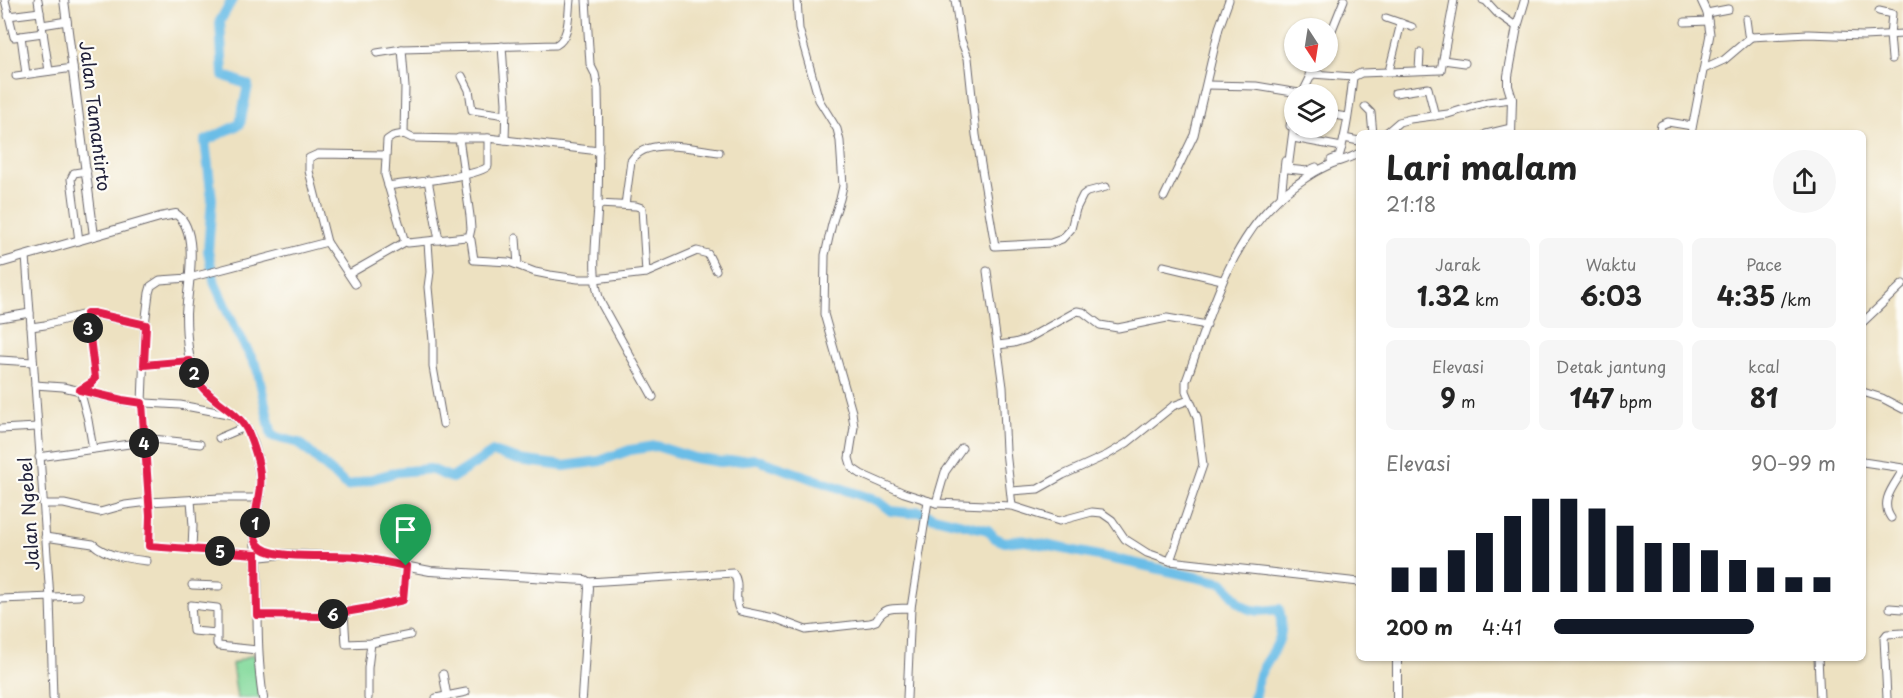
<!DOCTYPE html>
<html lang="id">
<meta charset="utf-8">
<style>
:root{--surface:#fff;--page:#f6f6f6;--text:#222;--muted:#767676;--accent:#111827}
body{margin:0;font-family:"Playpen Sans",sans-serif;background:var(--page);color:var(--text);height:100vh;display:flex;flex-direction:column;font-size:22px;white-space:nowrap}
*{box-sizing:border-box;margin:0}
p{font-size:20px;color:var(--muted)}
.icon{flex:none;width:33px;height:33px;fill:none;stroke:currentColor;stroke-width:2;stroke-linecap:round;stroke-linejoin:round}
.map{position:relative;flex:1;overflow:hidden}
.panel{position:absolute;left:1356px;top:130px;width:510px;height:531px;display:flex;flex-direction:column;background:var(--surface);border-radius:9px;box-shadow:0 2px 4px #0004}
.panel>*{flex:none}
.needle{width:39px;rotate:168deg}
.tools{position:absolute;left:1284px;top:18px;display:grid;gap:12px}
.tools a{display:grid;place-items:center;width:54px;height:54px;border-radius:50%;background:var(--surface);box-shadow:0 2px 4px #0004;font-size:30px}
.pin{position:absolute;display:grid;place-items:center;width:51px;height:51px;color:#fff;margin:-62px -26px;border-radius:50% 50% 50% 0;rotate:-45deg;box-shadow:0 0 6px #0007}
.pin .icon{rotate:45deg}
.km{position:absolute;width:30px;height:30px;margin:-15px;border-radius:50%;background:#222;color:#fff;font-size:16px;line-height:30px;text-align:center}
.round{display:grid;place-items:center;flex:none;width:63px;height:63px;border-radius:32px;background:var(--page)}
.headline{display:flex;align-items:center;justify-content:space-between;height:102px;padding:0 30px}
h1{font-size:33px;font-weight:700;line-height:45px}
.metrics{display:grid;grid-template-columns:repeat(3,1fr);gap:9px;height:102px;padding:6px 30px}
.metrics div{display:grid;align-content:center;border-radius:9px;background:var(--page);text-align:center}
.metrics b{font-size:26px;font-weight:700}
.metrics small{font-size:16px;font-weight:400}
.metrics p{font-size:16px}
.chart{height:168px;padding:12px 30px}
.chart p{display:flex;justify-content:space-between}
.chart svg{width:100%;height:108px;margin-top:6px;stroke:var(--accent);stroke-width:6}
ul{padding:0 30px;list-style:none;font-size:20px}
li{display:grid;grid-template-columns:96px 72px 1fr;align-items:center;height:45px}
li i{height:15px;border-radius:8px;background:var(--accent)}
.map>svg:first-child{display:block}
</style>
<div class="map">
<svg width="1903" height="698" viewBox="0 0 1903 698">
<rect width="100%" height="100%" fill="#fdfcf7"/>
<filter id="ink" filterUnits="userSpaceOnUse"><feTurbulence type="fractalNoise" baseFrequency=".0167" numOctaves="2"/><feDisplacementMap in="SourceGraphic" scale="12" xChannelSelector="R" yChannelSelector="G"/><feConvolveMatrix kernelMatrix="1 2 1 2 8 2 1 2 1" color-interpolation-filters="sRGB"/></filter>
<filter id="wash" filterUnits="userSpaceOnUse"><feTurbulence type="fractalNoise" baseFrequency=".008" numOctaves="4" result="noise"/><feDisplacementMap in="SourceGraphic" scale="24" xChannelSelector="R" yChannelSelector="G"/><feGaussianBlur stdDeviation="1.35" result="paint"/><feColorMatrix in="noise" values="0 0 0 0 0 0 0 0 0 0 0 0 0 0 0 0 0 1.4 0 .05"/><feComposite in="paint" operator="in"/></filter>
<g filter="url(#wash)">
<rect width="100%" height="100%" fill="#ede1c1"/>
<path fill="#85da9d" stroke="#547e6c" stroke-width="1.5" d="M254,654L260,698H237L232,664Z"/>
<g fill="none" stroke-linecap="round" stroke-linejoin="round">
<path stroke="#6bbde7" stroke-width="10" d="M232,0L220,21L223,75L248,85L240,124L205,141L212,199L208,251L215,284L236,330L257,368L272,436L299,443L347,486L397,472L430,469L452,478L493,452L519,460L564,466L600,461L630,450L656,446L694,458L720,462L755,459L878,501L891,511L910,513L919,511L934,517L988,530L995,538L1005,542L1021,540L1133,563L1222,583C1229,588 1232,594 1238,601C1249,614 1264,611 1279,609C1288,644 1269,651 1258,679C1256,685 1256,692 1254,698"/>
</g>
</g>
<g filter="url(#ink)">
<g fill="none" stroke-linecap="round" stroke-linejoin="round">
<defs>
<g id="minor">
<path d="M5,0L14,37L43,33"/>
<path d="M38,0L49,71"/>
<path d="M586,0L590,64L595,74L598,89C599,127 599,166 598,204C597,234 589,278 602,305L653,397"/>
<path d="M797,0L799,29L819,100L837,129L840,141L843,186L840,199L832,224L825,255L824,314L852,412L854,427L849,458L852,468L861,474L904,493L936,503L1012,506L1059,521L1092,512L1102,513L1112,520L1125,539L1147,553L1170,561L1359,582"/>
<path d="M955,0L961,40L968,58L976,135L995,246L1051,243L1062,239L1071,229L1076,209L1083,195L1087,192L1106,187"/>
<path d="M1483,0L1486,1L1497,13L1517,27"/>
<path d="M1879,11L1892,14L1890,35L1892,59"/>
<path d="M1707,13L1728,9"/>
<path d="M8,16L40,12"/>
<path d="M1386,18L1412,27"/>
<path d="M1746,19L1748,34L1751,37L1808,34L1863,36L1903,34"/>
<path d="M1685,22L1708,21"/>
<path d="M42,25L67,21"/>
<path d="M21,36L26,74"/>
<path d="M1328,40L1344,0"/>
<path d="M502,46L506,103L505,140"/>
<path d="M402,49L405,87L404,134L412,138L458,139"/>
<path d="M377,53L402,49L556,45C570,38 568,14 570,0"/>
<path d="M1443,60L1465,63"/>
<path d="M1704,69L1724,60L1751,37"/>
<path d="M1419,70L1420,53"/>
<path d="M1389,71L1401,23"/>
<path d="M1309,75L1316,62"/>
<path d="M16,76L73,68"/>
<path d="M462,76L469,90L472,110L506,115"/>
<path d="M1207,85L1256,86L1299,93"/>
<path d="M1395,93L1428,88L1435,116"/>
<path d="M1302,94L1312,74L1353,77L1361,73L1441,70L1454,0"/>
<path d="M1365,107L1371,113L1373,134"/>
<path d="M1328,114L1347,117"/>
<path d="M1294,123L1288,169L1307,171L1316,167"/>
<path d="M1290,126L1294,105"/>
<path d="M404,134L393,136L387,140L385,175L404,239L408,243L466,237L471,240L474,260L509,262L535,272L550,275L578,279H595L646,273L697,251L708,254L716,270"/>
<path d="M1385,134L1399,122L1410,119L1448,114L1487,102L1512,99"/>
<path d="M1486,134L1511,128"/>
<path d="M1659,134L1661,125L1668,122L1692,126"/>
<path d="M1691,134L1710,34L1707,13L1701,0"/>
<path d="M1293,138L1342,147"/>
<path d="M1344,138L1359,141"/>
<path d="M1331,160L1339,157C1347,131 1350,103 1353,77"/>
<path d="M428,180L439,240"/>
<path d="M388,186C406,183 479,177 488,166V138"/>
<path d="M1164,197L1194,135L1219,28L1229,0"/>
<path d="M1281,197L1285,161"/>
<path d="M598,204L636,206L642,208L646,273"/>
<path d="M625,205L631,161C647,136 694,149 719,152"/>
<path d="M469,238L471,229L470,216L459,138H488L599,151"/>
<path d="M516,238L518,265"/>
<path d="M79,241L71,179L74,173L87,171"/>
<path d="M428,242L430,272L428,287L433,341V367L443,424"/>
<path d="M26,256L50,598L53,698"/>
<path d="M1163,266L1222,280"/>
<path d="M987,271L1003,387L1006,451L1012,506"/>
<path d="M349,274L405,242"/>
<path d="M355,284L327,242L309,171V158L318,154L385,155"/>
<path d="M87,313L95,378L93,382L80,390L88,420L93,449"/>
<path d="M0,318L30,313"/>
<path d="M1863,322L1903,284"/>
<path d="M31,327L45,325L89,313L145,325"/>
<path d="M998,345L1014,343L1027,339L1077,311L1083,312L1100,325L1118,328L1167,318L1207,325"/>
<path d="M0,360L33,362"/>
<path d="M144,365L190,361"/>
<path d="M35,385L63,387L129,402L180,405L233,415"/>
<path d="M1863,392L1882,398L1903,409"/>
<path d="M0,429L37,427"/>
<path d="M143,438L200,444"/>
<path d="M219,438L245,427"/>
<path d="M39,457L143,442"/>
<path d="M1863,462L1903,468"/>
<path d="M1011,491L1038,489L1063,475L1107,455L1127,443L1173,406L1189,400"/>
<path d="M191,500L193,526L192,549"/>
<path d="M936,503L945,472L962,448"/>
<path d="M43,504H64L100,512L125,505L149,502L220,498H258"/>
<path d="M1891,518C1879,501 1894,486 1903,470"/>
<path d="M45,537L93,544C106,556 129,559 147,561"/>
<path d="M256,554L149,546L150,516L142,403L145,325L149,293L151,286L160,280L189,278L327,242"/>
<path d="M1170,561L1203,465L1197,417L1186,391V381C1212,310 1232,229 1297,184C1306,178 1315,171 1325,167C1336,161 1348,160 1359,153"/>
<path d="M588,582L733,573C742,585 732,599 740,611L774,618L806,630L870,623L876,621C885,605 895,609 911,608"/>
<path d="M192,585L219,586"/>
<path d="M0,599L79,596"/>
<path d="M1890,608L1903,609"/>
<path d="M344,612L346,644L371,643L410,635"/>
<path d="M257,615L322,616L369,608L403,600L406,566"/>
<path d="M217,633L193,631L191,605L217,608V644L219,646L257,650"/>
<path d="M1818,658L1820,698"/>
<path d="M443,674L447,696"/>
<path d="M368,698V668L371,643"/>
<path d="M436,698L466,692"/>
<path d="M907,698L911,608L928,501"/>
<path d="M1887,698L1884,638L1887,634L1903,633"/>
</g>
<g id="tertiary">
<path d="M64,0L94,236"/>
<path d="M1511,134L1512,99L1508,86V76L1517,27L1525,0"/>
<path d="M0,263L160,217L176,214C201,230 187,290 186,314C186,328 187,342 189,355C193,381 207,394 227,409C234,415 241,421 246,428C255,441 258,461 260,476C262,491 256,506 255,521C254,536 256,551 257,566C258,611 256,654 263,698"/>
<path d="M256,557L285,554L357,557L430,571L585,580L588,582L589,588L582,698"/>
<path d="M1397,658V698"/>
</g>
</defs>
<use href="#minor" stroke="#69656a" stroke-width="9"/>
<use href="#tertiary" stroke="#69656a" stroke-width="10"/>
<use href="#minor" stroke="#fff" stroke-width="7"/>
<use href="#tertiary" stroke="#fff" stroke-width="8"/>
</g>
</g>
<g fill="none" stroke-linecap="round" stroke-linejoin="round" filter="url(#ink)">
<defs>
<path id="route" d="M87,313H93L146,325L144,365L190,361C197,401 237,404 249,434C255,449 262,471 260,487C259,499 255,511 255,523C255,533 253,542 262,548C278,560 334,554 356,557C373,559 389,563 406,566L403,600L369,608L321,616L257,615L256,554L149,546L150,516L142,403L122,400L80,390L93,382L95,378Z"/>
</defs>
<use href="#route" stroke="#fff" stroke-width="12"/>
<use href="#route" stroke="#e11d48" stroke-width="8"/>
</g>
<g text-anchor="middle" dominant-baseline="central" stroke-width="4.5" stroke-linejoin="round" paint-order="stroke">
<g font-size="18" fill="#22223b" stroke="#fdfcf7">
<text transform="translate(96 116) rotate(83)">Jalan Tamantirto</text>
<text transform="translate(28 514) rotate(-94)">Jalan Ngebel</text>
</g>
</g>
</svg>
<div class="tools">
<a><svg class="needle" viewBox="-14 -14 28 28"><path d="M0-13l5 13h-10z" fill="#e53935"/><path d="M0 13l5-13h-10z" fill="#767676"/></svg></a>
<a><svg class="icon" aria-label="layers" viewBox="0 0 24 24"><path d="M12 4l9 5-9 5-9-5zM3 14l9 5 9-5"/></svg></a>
</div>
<div class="pin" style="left:406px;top:566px;background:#1e9e55"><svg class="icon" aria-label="arrive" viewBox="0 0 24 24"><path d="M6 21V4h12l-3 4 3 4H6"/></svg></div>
<b class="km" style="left:255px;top:523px">1</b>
<b class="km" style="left:194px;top:373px">2</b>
<b class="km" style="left:88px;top:328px">3</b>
<b class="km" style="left:144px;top:443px">4</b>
<b class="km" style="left:220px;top:551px">5</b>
<b class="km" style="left:333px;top:614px">6</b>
<section class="panel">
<div class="headline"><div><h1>Lari malam</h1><p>21:18</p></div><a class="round"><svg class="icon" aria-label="share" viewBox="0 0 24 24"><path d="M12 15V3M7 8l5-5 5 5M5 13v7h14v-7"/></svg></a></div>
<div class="metrics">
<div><p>Jarak</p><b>1.32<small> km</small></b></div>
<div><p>Waktu</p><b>6:03</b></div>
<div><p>Pace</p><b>4:35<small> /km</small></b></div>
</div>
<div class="metrics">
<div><p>Elevasi</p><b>9<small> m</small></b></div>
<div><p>Detak jantung</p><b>147<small> bpm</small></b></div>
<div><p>kcal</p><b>81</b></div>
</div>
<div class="chart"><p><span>Elevasi</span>90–99 m</p>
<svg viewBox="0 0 160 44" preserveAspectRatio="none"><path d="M5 44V34M15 44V34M25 44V27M35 44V20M45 44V13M55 44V6M65 44V6M75 44V10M85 44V17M95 44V24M105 44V24M115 44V27M125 44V31M135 44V34M145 44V38M155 44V38"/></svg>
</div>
<ul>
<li><b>200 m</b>4:41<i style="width:71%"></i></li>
</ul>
</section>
</div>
